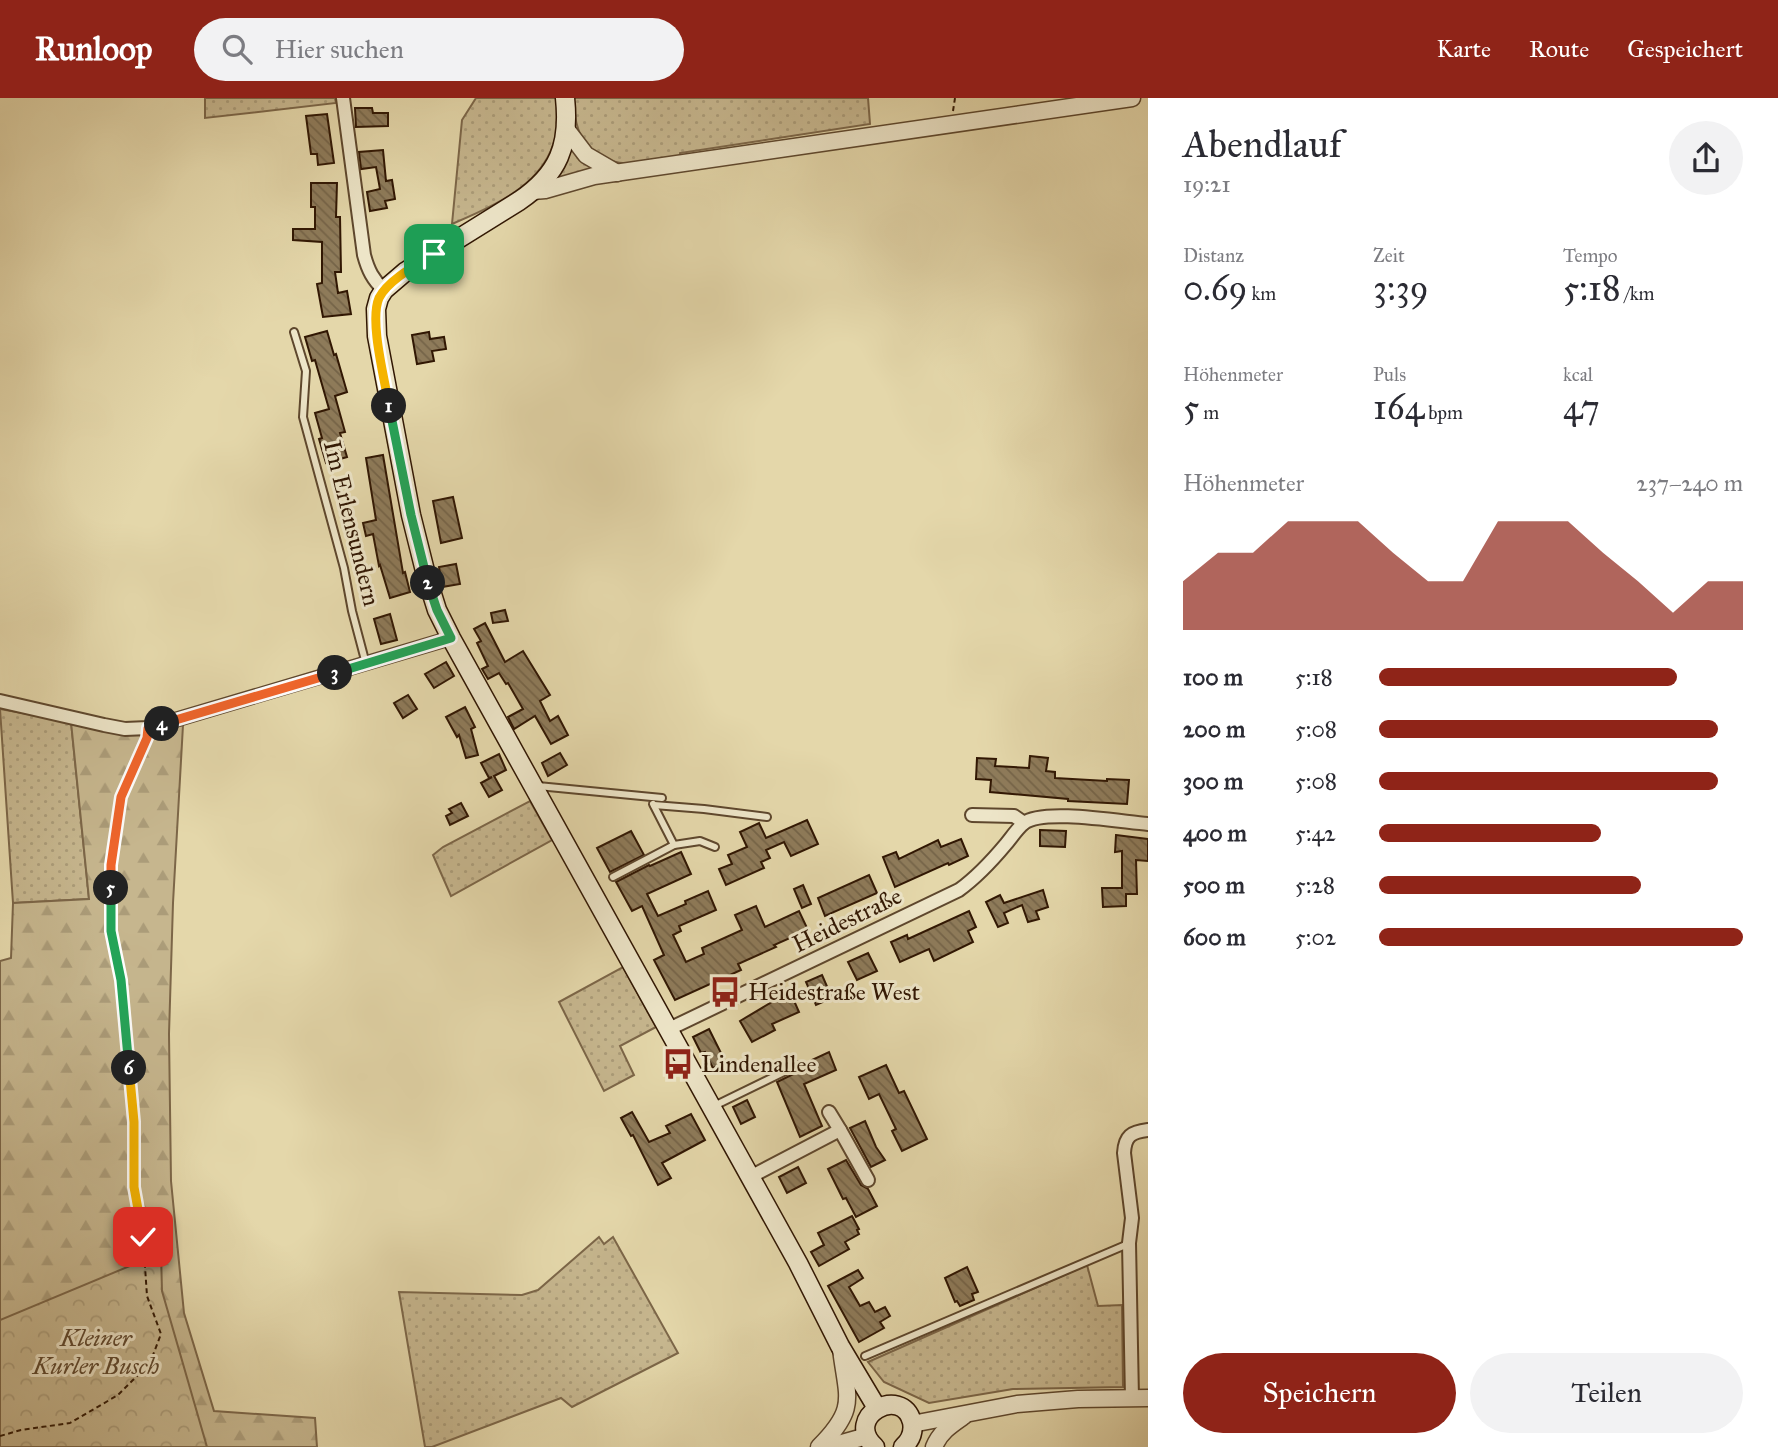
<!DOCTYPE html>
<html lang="de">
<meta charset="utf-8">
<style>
:root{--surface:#fff;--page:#f2f2f3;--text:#2b2b33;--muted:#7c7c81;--accent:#8f2418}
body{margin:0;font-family:"IM FELL Great Primer",serif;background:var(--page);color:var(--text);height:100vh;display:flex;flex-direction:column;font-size:26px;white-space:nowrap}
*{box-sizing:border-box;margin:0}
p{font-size:23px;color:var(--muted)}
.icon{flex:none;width:38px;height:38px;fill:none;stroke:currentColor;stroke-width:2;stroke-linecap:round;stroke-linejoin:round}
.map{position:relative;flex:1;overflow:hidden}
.panel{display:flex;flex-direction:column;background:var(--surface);width:630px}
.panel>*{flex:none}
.pin{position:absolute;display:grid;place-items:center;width:60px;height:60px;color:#fff;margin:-30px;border-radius:14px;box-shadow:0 4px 10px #0006}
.km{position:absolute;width:35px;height:35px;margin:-18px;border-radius:50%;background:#222;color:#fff;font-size:19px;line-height:35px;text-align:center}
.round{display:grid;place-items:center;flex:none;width:74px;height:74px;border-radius:37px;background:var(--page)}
.overview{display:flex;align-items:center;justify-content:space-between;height:119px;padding:0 35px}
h1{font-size:38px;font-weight:600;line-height:52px}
.figures{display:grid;grid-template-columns:repeat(3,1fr);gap:10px;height:119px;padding:7px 35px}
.figures div{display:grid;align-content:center}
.figures b{font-size:35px;font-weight:600}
.figures small{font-size:19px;font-weight:400}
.figures p{font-size:19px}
.chart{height:196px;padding:14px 35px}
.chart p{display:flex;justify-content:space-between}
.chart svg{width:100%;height:126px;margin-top:7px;fill:var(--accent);opacity:.7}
.cta{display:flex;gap:14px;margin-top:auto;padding:14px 35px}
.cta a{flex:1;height:80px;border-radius:42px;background:var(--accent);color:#fff;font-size:28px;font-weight:600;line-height:80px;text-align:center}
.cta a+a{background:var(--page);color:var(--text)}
ul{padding:0 35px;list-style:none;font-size:23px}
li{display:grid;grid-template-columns:112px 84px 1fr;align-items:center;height:52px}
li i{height:18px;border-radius:9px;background:var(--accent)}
header{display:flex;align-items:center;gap:42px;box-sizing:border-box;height:98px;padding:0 35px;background:var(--accent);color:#fff}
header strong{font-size:33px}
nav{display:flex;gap:38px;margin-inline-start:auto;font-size:24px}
.search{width:490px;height:63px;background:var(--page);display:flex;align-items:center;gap:18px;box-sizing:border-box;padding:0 24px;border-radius:38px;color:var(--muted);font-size:26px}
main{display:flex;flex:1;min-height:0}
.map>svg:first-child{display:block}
</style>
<header>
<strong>Runloop</strong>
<div class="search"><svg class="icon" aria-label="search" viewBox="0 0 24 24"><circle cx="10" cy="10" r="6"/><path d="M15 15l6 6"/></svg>Hier suchen</div>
<nav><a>Karte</a><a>Route</a><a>Gespeichert</a></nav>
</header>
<main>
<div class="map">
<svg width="1148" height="1349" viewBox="0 0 1148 1349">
<defs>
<pattern id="grass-dots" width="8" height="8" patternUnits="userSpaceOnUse" patternTransform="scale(1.75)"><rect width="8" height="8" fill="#c6b68e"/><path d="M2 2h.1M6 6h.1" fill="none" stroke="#ab9c79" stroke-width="1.8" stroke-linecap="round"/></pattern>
<pattern id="forest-firs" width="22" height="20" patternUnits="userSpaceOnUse" patternTransform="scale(1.75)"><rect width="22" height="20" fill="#c6b68e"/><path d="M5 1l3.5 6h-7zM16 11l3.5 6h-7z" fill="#ab9c79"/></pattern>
<pattern id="park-crowns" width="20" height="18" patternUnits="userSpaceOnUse" patternTransform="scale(1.75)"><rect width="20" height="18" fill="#c6b68e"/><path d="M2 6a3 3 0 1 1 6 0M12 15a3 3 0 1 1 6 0" fill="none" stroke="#ab9c79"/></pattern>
<pattern id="building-back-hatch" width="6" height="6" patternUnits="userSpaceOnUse" patternTransform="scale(1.75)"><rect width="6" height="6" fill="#8e7b5a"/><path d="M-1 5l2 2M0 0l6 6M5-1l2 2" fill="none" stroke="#756448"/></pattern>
</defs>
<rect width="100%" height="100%" fill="#e4d7aa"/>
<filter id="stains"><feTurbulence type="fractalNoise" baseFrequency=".00286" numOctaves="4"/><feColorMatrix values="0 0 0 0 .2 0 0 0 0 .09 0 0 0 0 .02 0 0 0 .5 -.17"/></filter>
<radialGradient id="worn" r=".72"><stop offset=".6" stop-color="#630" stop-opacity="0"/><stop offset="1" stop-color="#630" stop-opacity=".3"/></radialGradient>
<g fill="url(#grass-dots)" stroke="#7c6648" stroke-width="2">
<path d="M205,0H335L336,5L205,20Z"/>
<path d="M476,0H557C567,74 511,101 452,126L462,22Z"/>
<path d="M572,0H868L870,26L680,55V61C647,65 599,76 581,38C575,26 574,13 572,0Z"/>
<path d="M570,49L581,61L595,72L552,84Z"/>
<path d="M0,611L71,624L89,801L13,805Z"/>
<path d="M530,703L552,742L451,798L433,757L443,749Z"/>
<path d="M623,869L656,929L620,948L634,977L604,993L559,904Z"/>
<path d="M599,1139L604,1146L613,1139L678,1255L572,1309L561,1300L432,1349H425L399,1194L522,1197L538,1192Z"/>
<path d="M1087,1167L1098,1208L1122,1207L1123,1289L1013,1291L929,1305L884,1284L868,1264Z"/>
</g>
<path fill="url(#forest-firs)" stroke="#7c6648" stroke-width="2" d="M71,624L150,635L183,627L173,805L169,936L171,1083L184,1215L214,1313L315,1320L317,1349H0V863L11,860L13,805L89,801Z"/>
<path fill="url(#park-crowns)" stroke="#7c6648" stroke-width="2" d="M161,1155L162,1193L207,1349H0V1222Z"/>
<g fill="url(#building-back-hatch)" stroke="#311703" stroke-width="2">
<path d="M355,10H372L373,15H388V28L356,29Z"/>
<path d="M327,16L334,65L318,67L317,56H311L306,18Z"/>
<path d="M383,52L386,83L392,82L395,101L385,103L387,110L370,113L367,94L380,91L376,69L361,71L359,54Z"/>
<path d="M311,85H337L336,119H340L341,174H335L338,195L347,193L351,216L323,219L317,186L322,185V144L293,142V131H315V109H311Z"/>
<path d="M327,233L334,257L336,256L347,294L335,298L345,334L340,335L347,359L326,365L319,341L322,340L315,315L329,311L315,262L312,263L305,239Z"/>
<path d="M429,234L430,241L444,239L446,251L432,253L434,263L417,266L412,237Z"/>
<path d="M383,357L403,475L405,474L410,494L390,500L380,467L379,468L373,436L366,438L363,425L376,422L366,360Z"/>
<path d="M453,399L462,440L441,445L433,403Z"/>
<path d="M456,466L460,486L442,489L439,469Z"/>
<path d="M505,512L508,523L493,525L491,515Z"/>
<path d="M390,516L397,542L381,546L374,521Z"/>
<path d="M485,525L505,564L523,553L550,597L540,603L550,623L558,618L568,637L551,646L535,618L514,631L508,619L523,611L508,585L506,586L499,575L488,581L482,571L488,568L477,545L481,543L474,531Z"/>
<path d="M446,564L454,578L434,590L425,576Z"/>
<path d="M408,597L417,611L403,620L394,605Z"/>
<path d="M465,609L475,629L471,631L478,657L466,660L459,637L457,639L446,619Z"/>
<path d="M560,655L567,667L548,678L542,665Z"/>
<path d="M499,656L506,672L494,678L502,692L489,699L481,685L492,679L489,680L481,665Z"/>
<path d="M1030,658L1048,660L1046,673L1055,674V680L1107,683V681L1129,682L1127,706L1068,703V701L990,694L991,682L976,681L977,660L996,661L995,668L1029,670Z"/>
<path d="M461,705L468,718L450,727L446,718L452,715L449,711Z"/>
<path d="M807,722L818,746L791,758L784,744L766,752L770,760L761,764L764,770L726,787L719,771L732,766L728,757L747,749L740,734L759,725L766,740Z"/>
<path d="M1040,732L1066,733L1065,749L1040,748Z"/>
<path d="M631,733L644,757L610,774L597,750Z"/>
<path d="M1116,737L1148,741V763L1136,762L1137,796H1126V808L1103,809L1102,790H1122V753L1115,754Z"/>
<path d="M961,741L968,758L949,767L948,765L895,789L883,759L896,754L899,761L938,742L941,749Z"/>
<path d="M681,754L691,776L647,796L658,818L686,806L685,803L708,793L716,812L679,828L681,833L673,837L686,864L704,856L702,850L742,832L735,817L756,808L765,829L799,813L808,832L774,847L776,849L738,866L741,872L675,902L654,862L664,857L642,808L632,813L616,784L649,767L650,768Z"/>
<path d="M869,777L877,795L825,818L818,800Z"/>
<path d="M803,787L811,806L802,810L794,791Z"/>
<path d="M1043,792L1048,809L1036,813L1039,821L1028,824L1022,807L1004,815L1008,825L998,829L986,804L1000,797L1004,805Z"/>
<path d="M969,813L976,829L968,833L973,844L934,863L929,851L900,864L891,844L907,837L908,841Z"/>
<path d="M868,855L877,873L857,882L848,864Z"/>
<path d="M822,877L832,900L816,907L806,884Z"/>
<path d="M791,896L799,914L772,926L775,932L752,944L740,923L772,904Z"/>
<path d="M709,931L725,963L713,970L705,954L701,955L693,939Z"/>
<path d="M829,954L836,972L804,986L822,1028L800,1039L777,984L814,966L812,962Z"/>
<path d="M886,967L899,995L904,993L927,1041L902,1053L892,1033L896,1031L879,996L869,1001L859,979Z"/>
<path d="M747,1002L755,1019L741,1026L733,1009Z"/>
<path d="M632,1014L649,1044L670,1035L666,1028L691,1016L705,1042L662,1065L671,1080L658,1087L633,1037L631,1038L621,1020Z"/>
<path d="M865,1023L876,1049L885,1062L871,1069L850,1030Z"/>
<path d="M846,1062L861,1087L868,1091L877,1108L856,1119L846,1100L843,1101L828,1071Z"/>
<path d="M798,1069L806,1085L787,1095L779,1079Z"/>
<path d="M852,1118L859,1131L857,1132L859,1136L845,1144L849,1151L819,1168L811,1154L824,1147L818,1135Z"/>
<path d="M967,1169L978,1194L972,1196L974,1202L960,1208L957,1203L955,1204L945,1180Z"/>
<path d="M858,1172L863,1180L849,1189L860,1208L869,1204L875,1214L885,1209L890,1218L880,1224L884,1230L859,1244L828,1188Z"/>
</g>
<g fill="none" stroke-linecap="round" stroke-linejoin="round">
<defs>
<g id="service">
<path d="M294,234L306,273L303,319L344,470L352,513L366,566"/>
<path d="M538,688L662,700"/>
<path d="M653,706L674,747L700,743L715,749"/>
<path d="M654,707L704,711L767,719"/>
<path d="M613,779L674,747"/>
<path d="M712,1009L798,967"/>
<path d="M865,1258L1128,1146"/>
</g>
<g id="minor">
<path d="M343,0L364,157C368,172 373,182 384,192"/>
<path d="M0,603L104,627L125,631L148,630L451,540"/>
<path d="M972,717L1014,718L1024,725"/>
<path d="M669,931L959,792C977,779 991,764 1006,746C1011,740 1017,731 1024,725C1043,710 1122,724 1148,726"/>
<path d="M840,1032L868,1082"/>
<path d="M750,1079L840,1032L829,1014"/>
<path d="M1132,1300L1129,1145L1132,1120L1124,1055C1125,1038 1131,1034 1148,1032"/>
</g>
<g id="tertiary">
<path d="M567,32L586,57L617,75"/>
<path d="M533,93L545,92L594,78L1132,0"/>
<path d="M912,1326L1017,1306L1078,1301L1148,1300"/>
<path d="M819,1349C858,1310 847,1300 841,1251"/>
<path d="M828,1349L867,1338"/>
<path d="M934,1349C940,1334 951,1327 964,1318"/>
</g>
<g id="secondary">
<path d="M565,0C570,47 559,76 519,103L405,174L384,192L379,200L376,211L377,238L411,417L426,477L437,512L451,540L798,1165L840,1248L877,1310"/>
<path d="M875,1349C842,1319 902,1286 912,1324C914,1334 911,1342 903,1349"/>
</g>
</defs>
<use href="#service" stroke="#5e472d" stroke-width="10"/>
<use href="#minor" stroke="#5e472d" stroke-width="16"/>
<use href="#tertiary" stroke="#5e472d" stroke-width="19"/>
<use href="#secondary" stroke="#311703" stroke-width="21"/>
<g stroke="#311703" stroke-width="2" stroke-dasharray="5 3.5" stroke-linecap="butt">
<path d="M953,13L955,0"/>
<path d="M0,1338L21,1332L70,1325L118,1297L150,1265L161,1236L147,1198L143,1139L134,1089V1024L121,882L111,833V767L121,699L146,641"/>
</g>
<use href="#service" stroke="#ede5c8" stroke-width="6"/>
<use href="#minor" stroke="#ede5c8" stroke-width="12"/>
<use href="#tertiary" stroke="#ede5c8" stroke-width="16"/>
<use href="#secondary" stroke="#ede5c8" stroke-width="18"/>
</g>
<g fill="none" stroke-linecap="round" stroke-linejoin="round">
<defs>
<path id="split-1" d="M389,308C385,282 369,223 379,200C388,182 418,166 434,156"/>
<path id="split-2" d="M389,308L411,417L428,485"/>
<path id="split-3" d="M335,575L451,540L437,512L428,485"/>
<path id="split-4" d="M162,626L335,575"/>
<path id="split-5" d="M111,790V767L121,699L147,640L148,630L162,626"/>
<path id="split-6" d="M111,790V833L121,882L129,970"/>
<path id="split-7" d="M129,970L134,1024V1089L143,1139"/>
</defs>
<use href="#split-1" stroke="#fff" stroke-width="14"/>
<use href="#split-2" stroke="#fff" stroke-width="14"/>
<use href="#split-3" stroke="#fff" stroke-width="14"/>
<use href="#split-4" stroke="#fff" stroke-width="14"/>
<use href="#split-5" stroke="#fff" stroke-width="14"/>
<use href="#split-6" stroke="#fff" stroke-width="14"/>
<use href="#split-7" stroke="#fff" stroke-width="14"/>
<use href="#split-1" stroke="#f5b400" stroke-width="9"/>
<use href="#split-2" stroke="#22a559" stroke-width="9"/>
<use href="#split-3" stroke="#22a559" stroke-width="9"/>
<use href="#split-4" stroke="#f0652b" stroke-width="9"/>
<use href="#split-5" stroke="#f0652b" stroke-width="9"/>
<use href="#split-6" stroke="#22a559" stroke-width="9"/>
<use href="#split-7" stroke="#f5b400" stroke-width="9"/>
</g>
<defs>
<symbol id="bus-bare" viewBox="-9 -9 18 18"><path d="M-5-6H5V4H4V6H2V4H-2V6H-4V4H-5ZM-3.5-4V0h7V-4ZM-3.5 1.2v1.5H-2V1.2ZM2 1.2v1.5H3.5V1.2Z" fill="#8f2418" stroke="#ede5c8" stroke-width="2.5" paint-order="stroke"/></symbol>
</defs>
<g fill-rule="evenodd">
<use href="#bus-bare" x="703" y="872" width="44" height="44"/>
<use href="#bus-bare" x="656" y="944" width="44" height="44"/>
</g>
<g text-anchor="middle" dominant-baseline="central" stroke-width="6" stroke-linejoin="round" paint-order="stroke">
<g font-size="24" fill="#311703" stroke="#ede5c8">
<text transform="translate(352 425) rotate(76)">Im Erlensundern</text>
<text transform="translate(847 822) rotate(-26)">Heidestraße</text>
</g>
<g font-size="24" fill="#311703" stroke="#ede5c8" text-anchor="start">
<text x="748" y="894">Heidestraße West</text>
<text x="701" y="966">Lindenallee</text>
</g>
<g font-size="24" font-style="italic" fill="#5e472d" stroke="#ede5c8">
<text x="96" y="1240">Kleiner<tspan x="96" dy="28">Kurler Busch</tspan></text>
</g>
</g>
<rect width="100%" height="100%" filter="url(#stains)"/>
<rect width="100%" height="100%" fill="url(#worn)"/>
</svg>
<div class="pin" style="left:434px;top:156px;background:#1e9e55"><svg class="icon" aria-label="arrive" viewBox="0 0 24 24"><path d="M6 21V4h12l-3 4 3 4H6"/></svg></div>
<div class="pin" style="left:143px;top:1139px;background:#d93025"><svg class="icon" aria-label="check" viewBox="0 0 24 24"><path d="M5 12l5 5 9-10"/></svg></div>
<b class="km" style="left:389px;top:308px">1</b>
<b class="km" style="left:428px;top:485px">2</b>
<b class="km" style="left:335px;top:575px">3</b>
<b class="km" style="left:162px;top:626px">4</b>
<b class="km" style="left:111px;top:790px">5</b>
<b class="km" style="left:129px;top:970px">6</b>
</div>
<section class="panel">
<div class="overview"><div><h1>Abendlauf</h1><p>19:21</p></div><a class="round"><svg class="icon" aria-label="share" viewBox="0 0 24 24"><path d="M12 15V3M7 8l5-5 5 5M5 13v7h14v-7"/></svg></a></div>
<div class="figures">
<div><p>Distanz</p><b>0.69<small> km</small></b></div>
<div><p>Zeit</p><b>3:39</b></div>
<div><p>Tempo</p><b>5:18<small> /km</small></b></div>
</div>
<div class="figures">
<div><p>Höhenmeter</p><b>5<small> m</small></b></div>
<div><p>Puls</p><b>164<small> bpm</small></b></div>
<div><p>kcal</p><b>47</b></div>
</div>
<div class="chart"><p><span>Höhenmeter</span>237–240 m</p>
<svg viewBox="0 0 160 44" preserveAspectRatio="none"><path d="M0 44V27L10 17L20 17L30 6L40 6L50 6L60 17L70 27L80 27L90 6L100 6L110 6L120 17L130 27L140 38L150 27L160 27V44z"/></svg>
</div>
<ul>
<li><b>100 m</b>5:18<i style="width:82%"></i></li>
<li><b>200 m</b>5:08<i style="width:93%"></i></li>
<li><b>300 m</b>5:08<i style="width:93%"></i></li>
<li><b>400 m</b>5:42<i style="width:61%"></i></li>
<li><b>500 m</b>5:28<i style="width:72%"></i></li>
<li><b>600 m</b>5:02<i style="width:100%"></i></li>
</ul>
<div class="cta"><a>Speichern</a><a>Teilen</a></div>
</section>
</main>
